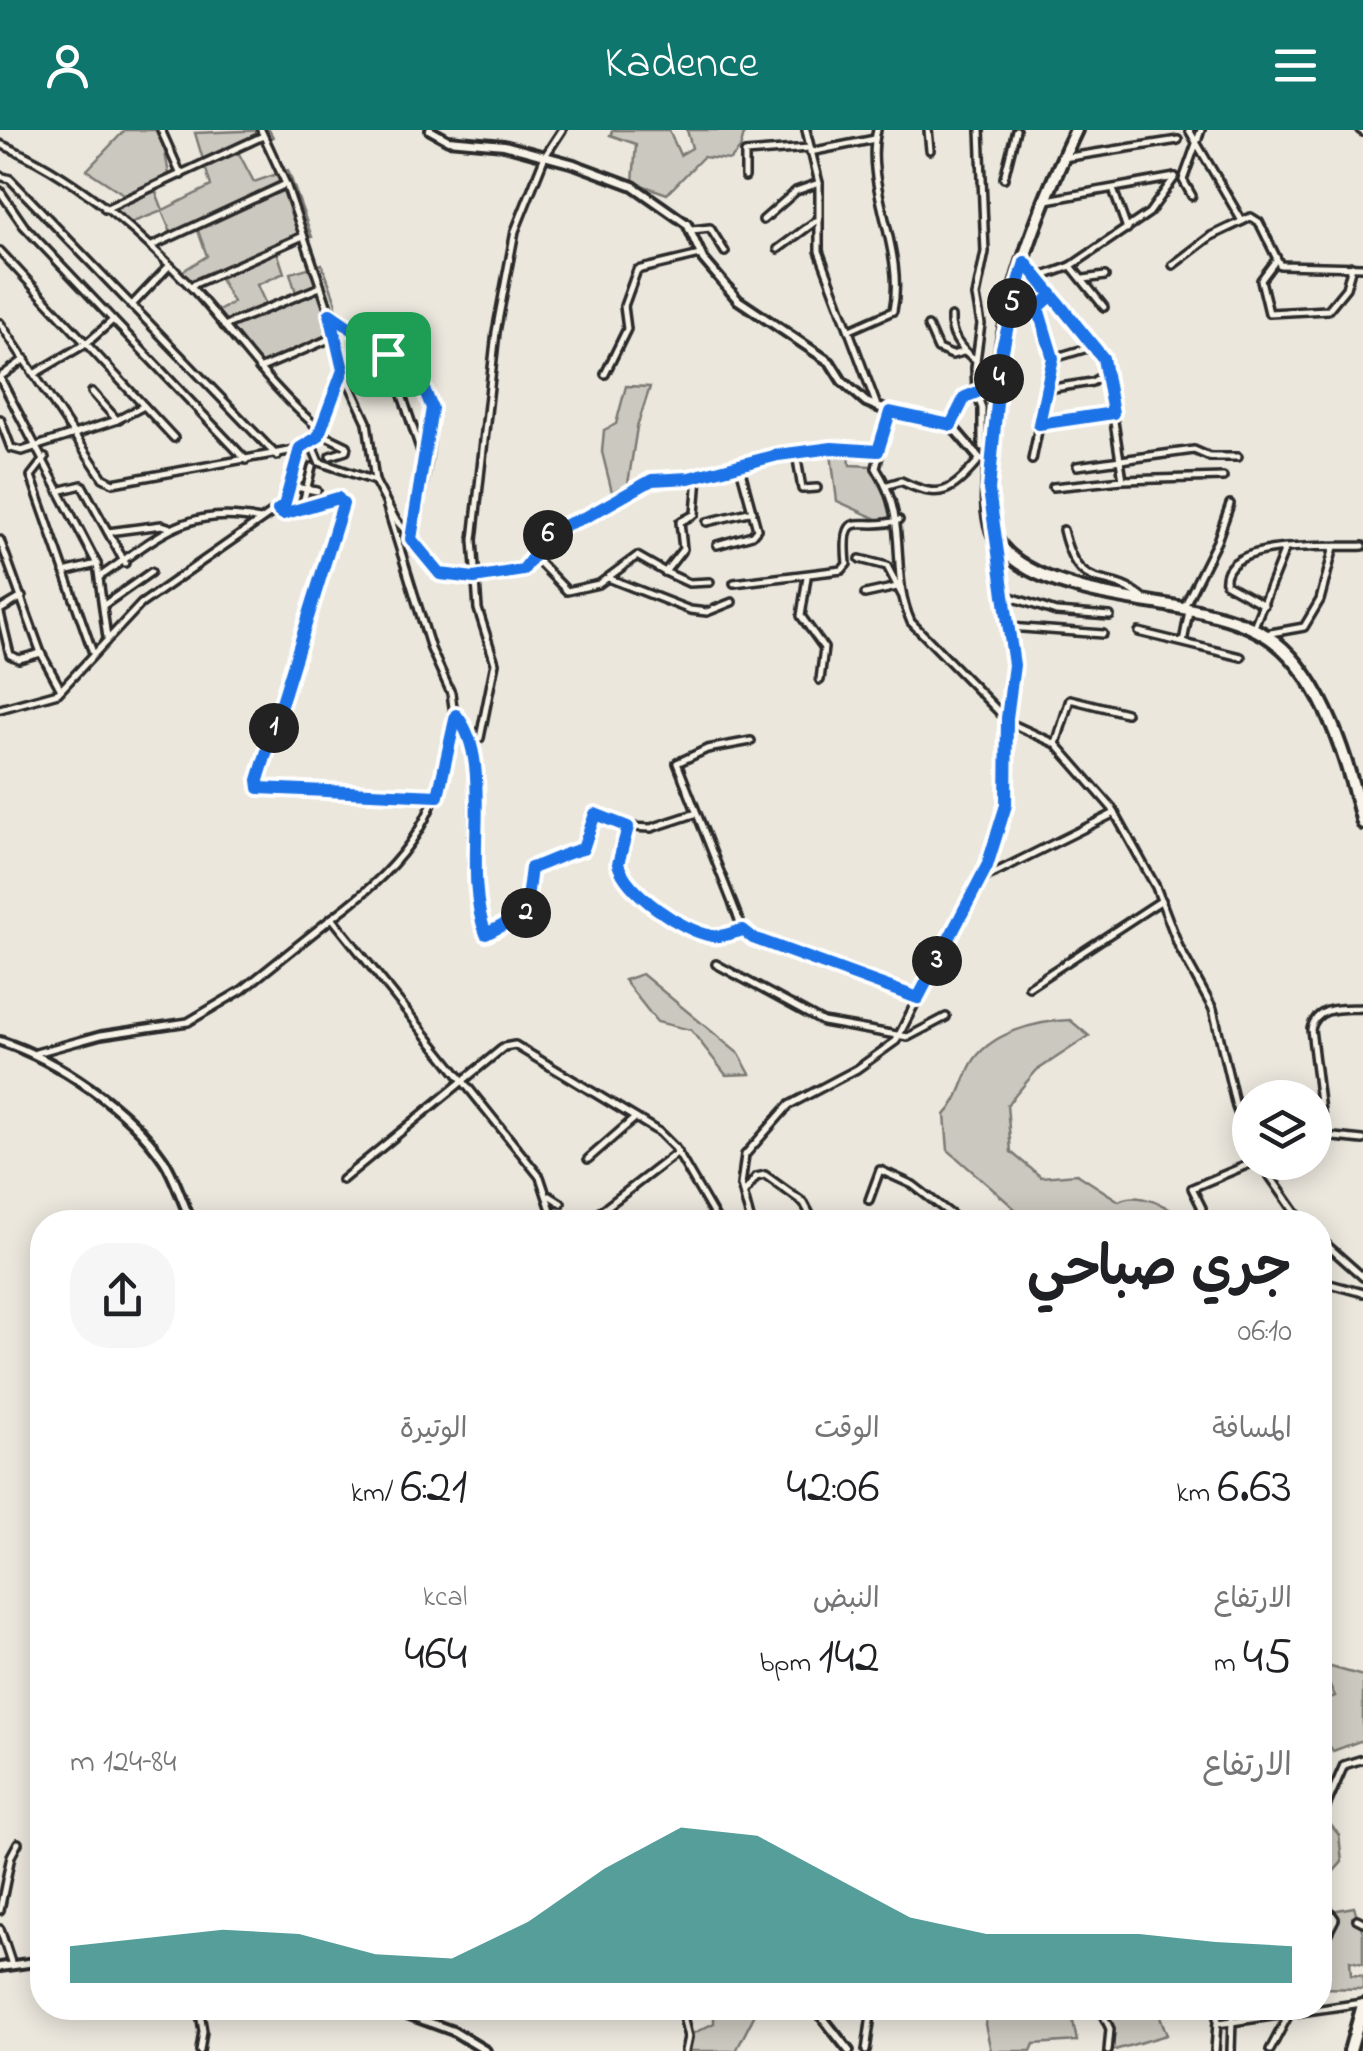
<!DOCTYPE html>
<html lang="ar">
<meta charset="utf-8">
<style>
:root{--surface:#fff;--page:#f6f6f6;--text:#202124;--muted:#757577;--accent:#0f766e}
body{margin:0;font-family:"Indie Flower","Playpen Sans Arabic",sans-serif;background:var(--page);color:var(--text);direction:rtl;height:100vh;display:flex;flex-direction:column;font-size:38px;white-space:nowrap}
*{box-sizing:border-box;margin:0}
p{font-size:32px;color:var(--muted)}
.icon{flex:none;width:55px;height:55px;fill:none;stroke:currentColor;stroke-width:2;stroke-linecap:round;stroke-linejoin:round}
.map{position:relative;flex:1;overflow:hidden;direction:ltr}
.side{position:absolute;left:30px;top:1080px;width:1302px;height:810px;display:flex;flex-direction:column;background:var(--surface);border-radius:40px;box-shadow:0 5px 25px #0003;direction:rtl}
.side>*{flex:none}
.buttons{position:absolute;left:1232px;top:950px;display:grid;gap:20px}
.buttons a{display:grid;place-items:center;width:100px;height:100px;border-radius:50%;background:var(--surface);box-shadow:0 5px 25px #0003;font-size:50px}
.pin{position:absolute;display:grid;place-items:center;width:85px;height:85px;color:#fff;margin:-42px;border-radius:20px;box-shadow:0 5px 15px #0006}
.km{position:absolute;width:50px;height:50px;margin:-25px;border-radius:50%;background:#222;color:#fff;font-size:28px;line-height:50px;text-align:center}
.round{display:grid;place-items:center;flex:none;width:105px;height:105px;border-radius:40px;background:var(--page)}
.headline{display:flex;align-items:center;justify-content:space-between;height:170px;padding:0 40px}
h1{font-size:55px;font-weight:600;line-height:75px}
.figures{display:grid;grid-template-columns:repeat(3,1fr);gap:15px;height:170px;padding:10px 40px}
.figures div{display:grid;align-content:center}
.figures b{font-size:50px;font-weight:600}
.figures small{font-size:28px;font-weight:400}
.figures p{font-size:28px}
.chart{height:280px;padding:20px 40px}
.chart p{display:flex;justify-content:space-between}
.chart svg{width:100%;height:180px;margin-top:10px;fill:var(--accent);opacity:.7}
header{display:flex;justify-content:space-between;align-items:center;height:130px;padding:0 40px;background:var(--accent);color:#fff;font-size:45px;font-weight:600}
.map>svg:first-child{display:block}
</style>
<header><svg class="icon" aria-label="menu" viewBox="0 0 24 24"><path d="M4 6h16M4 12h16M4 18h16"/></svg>Kadence<svg class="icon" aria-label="person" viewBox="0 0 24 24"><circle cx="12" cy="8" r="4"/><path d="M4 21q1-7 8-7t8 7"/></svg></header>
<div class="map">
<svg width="1363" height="1921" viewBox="0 0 1363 1921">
<rect width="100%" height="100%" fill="#ebe7dd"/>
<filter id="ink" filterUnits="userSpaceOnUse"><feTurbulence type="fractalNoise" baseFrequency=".01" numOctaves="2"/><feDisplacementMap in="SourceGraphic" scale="20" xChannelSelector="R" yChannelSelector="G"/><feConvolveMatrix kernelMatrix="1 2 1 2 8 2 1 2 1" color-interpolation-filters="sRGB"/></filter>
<g filter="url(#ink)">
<g fill="#cbc8bf" stroke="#7b7a75" stroke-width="2.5">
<path d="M125,0H161L170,50L154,57L163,80L211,56L195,3L269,0L273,7L237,20L254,52L288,40L312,107L276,118L284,143L257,155L267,177L297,166L290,143L322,134L336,172L333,201L258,239L214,184L233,172L217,144L190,156L178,144L207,126L196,95L172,105L162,81L125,95L105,79L128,67L87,40Z"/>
<path d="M613,0H669L680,25L692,18L687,0H745L740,19L730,30L703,27L667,64L633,52L636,14L610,5Z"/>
<path d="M626,256L650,257L637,297L628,354L612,362L602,322L604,300L616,294Z"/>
<path d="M831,324H849L850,335L871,336L886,355L896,388L883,392L837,371Z"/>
<path d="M642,844L739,924L750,944L726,945L691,900L657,892L624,850Z"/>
<path d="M1070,890L1089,906L1036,941L1007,975L1011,1022L1041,1047L1077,1044L1119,1071C1138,1060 1175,1078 1185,1092H1030L948,1020L945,985C959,971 962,952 971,935C988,903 1037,891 1070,890Z"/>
<path d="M1320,1534L1363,1546V1610L1333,1621L1320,1602V1572L1335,1566Z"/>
<path d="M1326,1689L1339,1705L1342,1732L1327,1749L1332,1781L1354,1777L1363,1802V1834L1350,1831L1351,1845L1363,1846V1859L1320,1858V1705Z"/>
<path d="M714,1878H756L755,1884L736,1921H686L690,1905L714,1893Z"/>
<path d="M989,1878H1084L1072,1887L1077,1911L1034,1914L1031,1921H991L985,1894Z"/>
<path d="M1096,1878H1157L1167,1905L1111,1921L1110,1897Z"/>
</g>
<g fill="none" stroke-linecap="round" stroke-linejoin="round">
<defs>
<g id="minor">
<path d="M161,0L181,45"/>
<path d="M261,0L286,54L330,184L343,240L367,292L375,351L395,389L445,446L475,449L523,440L553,399L588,386L651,350L689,348L778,325L832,319L878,321"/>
<path d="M806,0L819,53V121L877,276"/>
<path d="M928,0L930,20"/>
<path d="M980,0L985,122L976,166L981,194L975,238L976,262L982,278V317"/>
<path d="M1189,0L1242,91"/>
<path d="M1360,0L1363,2"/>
<path d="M0,14C71,43 139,101 191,157C235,205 270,259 321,300"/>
<path d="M810,22L875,9"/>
<path d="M1063,28L1178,10"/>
<path d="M0,46L10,49L277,326"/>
<path d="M745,47V23L809,18"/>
<path d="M1004,48L1016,0"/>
<path d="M0,61L24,96L246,330"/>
<path d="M1114,62L1127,99"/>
<path d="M1192,66L1183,50L1201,0"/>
<path d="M1047,70L1175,47"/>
<path d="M105,79L263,6"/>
<path d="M763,90L796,61L819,53"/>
<path d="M692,100L710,98L725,122"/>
<path d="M152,116L286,54"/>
<path d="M778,119L816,91"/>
<path d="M0,121L174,308"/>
<path d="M1276,130L1261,150L1269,183L1328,180L1346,158L1352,136"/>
<path d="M1025,132L1105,233L1123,350L1053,357"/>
<path d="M1173,135L1211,106L1251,87L1259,92L1280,135L1363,137"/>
<path d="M1071,136L1149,83L1175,47"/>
<path d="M1038,148L1071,136L1104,177"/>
<path d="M1084,149L1105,146"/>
<path d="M190,156L301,107"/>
<path d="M131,176L169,136"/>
<path d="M330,184C358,202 398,223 419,249C446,281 419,370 411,409"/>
<path d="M951,187C950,206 960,219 976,230"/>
<path d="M0,193L103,348L113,353L300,319L318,307L342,243"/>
<path d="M224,196L320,157"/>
<path d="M928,196L938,219L952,225L963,222"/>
<path d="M850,200L893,181C906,120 863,55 877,0"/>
<path d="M389,227L424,330"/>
<path d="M1054,228L1094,216"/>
<path d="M259,239L334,207"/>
<path d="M34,244L87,213L113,190"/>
<path d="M605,244L627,199L624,176L637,140L700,125"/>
<path d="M0,247L25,229"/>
<path d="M0,248L97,434L107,508"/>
<path d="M1047,259L1092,252L1108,242"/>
<path d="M92,262L117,290"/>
<path d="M890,282L876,338C911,393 888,440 911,492L1010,593L1056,614L1112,678L1156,757L1179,817L1213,879L1236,977L1250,1014"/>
<path d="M0,289L11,318L22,321L117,290L144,276"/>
<path d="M1039,294L1113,283"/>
<path d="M951,295L965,267L998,254"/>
<path d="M320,303L347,316L346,321L330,326"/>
<path d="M311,313L319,332L375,351"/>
<path d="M796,323L802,359L817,358"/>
<path d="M45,328L31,346L93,523"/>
<path d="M1032,330L1053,228L1038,179L1052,165"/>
<path d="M1077,336L1194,320L1210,327H1238"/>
<path d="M1123,350L1223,347"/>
<path d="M888,355L901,351C942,371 951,362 980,329"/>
<path d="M295,357L317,361"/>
<path d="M62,360L82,355L125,433"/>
<path d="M284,376L285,383H279L278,377Z"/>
<path d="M285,376L300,319"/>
<path d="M302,377L312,337"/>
<path d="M387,377L431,519L451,563L454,584"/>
<path d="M286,381L339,368L343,372L258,657L438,666"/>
<path d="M707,392L753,381"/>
<path d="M1063,400C1079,468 1105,437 1143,468"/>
<path d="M108,402L162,395L171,398"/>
<path d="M0,410L41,523L60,558"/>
<path d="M717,415L752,405L757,399L740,337"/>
<path d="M535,428L567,461L599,454L637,426L665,442L683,419L680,392L695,384L698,346"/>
<path d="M860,429L887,436L902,465"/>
<path d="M64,442L97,434"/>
<path d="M665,442L689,453L710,452"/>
<path d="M101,446C158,407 187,375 260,390"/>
<path d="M807,447L801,486L824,518L820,550"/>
<path d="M608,448L690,480L707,482L732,472"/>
<path d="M734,453L842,440L847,434C841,372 861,404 899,390"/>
<path d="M865,464L897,457"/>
<path d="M1005,465L1056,482L1110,486"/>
<path d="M104,475L151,442"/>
<path d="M1264,475L1226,454C1220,408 1333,418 1363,416"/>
<path d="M1184,477L1217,411L1230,374"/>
<path d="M0,480L22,467"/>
<path d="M0,483L10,525L19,529L41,523"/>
<path d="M1009,497L1103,504"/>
<path d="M1253,499L1285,419"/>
<path d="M1139,502L1241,527"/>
<path d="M1265,504L1304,497L1320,470L1334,417"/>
<path d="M1183,512L1189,481"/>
<path d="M0,579L58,563L141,474L277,379"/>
<path d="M751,611L707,619L677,633L743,800L753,808L918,868"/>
<path d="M473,612C477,661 465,766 487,805L526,782L532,737C552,733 564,724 583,719L593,685L628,697L651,698L694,684"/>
<path d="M1056,614L1070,569L1126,583"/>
<path d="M628,697L618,735C626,759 686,801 712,806C721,808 734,802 743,800"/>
<path d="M980,750L1115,683"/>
<path d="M332,788C411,729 442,683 454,584L472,611L480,608L495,533L478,479L473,410L496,202L515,101L545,26L562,0"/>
<path d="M716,834L823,892L908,907L946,887"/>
<path d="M1029,857L1162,770"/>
<path d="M1363,878C1342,879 1317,875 1311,899L1324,1006L1363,1010"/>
<path d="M36,923L101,905L188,892L242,860L332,788L540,1047L555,1092"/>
<path d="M588,1029L635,988"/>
<path d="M1260,1032L1302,1092"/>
<path d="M342,1050L504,917L515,915L659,1002L675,1018L718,1092"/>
<path d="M744,1063L756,1047L765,1045L804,1073L814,1092"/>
<path d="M550,1066L561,1073"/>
<path d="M869,1070L880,1040L913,1055L961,1092"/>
<path d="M587,1092L678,1022"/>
<path d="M751,1092L741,1055L745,1025L789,975L857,939L896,911L993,720L1006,675L1007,588L1014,543L997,413"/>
<path d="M1192,1092L1202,1078L1192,1058L1254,1032"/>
<path d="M1320,1109L1363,1147"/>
<path d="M1326,1153L1363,1163"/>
<path d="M1320,1690L1344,1635L1363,1629"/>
<path d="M0,1780L11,1726L18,1713"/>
<path d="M1320,1780L1328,1779L1335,1789L1320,1818"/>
<path d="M1357,1789L1363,1792"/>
<path d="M0,1799L12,1835"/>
<path d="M199,1878L203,1901L200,1921"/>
<path d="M421,1878L422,1889"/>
<path d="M681,1878L688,1907L685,1921"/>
<path d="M1100,1878L1110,1899L1108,1921"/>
<path d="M1218,1894L1362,1873"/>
<path d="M1270,1920L1288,1886"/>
<path d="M866,1921L872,1878"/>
<path d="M1215,1921L1218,1878"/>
<path d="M1231,1921L1232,1890"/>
</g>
<g id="tertiary">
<path d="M430,0L448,10L504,15L574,34L633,56L687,94L703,129L738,170L830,232L842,251L866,272L890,282L951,295L980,329L991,333"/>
<path d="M0,911C58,930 128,978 163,1029C175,1046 182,1073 192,1092"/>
<path d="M0,1837L42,1831"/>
<path d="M390,1878L453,1901L486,1921"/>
<path d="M815,1878L849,1921"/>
</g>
<g id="primary">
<path d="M1076,0C1044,67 1015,141 1002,214C997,247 997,280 993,312C990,342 981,381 996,409C1011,435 1045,448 1072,456C1132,476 1225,473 1275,512C1325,551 1348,634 1363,693"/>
<path d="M1350,1921L1363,1875"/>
</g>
</defs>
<use href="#minor" stroke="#2b2b2b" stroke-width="12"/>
<use href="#tertiary" stroke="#2b2b2b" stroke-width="14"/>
<use href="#primary" stroke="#2b2b2b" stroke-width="18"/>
<use href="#minor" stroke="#f7f3e8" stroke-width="5"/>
<use href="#tertiary" stroke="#f7f3e8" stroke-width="6"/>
<use href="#primary" stroke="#f7f3e8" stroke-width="10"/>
</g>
</g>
<g fill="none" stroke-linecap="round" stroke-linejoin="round" filter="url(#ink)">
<defs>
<path id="route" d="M388,224L330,184L343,240L318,307L300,318L284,376L278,380L283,384L338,368L343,374L258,650L259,658L438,666L456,585C497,633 460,740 486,804L525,784L531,738C550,732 564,723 583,719L595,684L628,697L618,734C627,763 682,801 712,806C721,808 733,802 743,800L753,808L918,868L987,736L1006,675L1007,588L1014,535L989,360L1002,218L1025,132L1103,228L1113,283L1039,294L1053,228L1038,178L1052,165L1025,132C1012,173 1003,211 998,254L965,267L951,295L890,282L878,321L832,318L778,325L689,348L652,350L588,386L553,400L523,440L474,448L440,444L411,409L432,278L420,249L388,224"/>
</defs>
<use href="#route" stroke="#fff" stroke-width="20"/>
<use href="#route" stroke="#1a73e8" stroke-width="12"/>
</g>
</svg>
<div class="buttons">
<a><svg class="icon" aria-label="layers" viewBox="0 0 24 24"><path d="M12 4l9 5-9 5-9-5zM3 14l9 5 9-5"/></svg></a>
</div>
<div class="pin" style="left:388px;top:224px;background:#1e9e55"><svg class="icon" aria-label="arrive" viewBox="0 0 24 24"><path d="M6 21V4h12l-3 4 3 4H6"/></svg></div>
<b class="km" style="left:274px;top:598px">1</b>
<b class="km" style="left:526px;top:783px">2</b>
<b class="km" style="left:937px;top:831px">3</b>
<b class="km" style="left:999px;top:249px">4</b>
<b class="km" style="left:1012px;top:173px">5</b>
<b class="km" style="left:548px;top:405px">6</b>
<section class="side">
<div class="headline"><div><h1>جري صباحي</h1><p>06:10</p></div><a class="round"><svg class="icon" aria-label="share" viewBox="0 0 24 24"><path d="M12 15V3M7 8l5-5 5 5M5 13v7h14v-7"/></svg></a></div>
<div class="figures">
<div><p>المسافة</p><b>6.63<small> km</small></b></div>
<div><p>الوقت</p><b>42:06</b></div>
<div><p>الوتيرة</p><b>6:21<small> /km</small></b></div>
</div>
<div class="figures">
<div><p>الارتفاع</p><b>45<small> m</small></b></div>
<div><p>النبض</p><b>142<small> bpm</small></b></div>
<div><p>kcal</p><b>464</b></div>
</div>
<div class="chart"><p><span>الارتفاع</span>84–124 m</p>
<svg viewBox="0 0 160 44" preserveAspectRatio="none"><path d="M0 44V35L10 33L20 31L30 32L40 37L50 38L60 29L70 16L80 6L90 8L100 18L110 28L120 32L130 32L140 32L150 34L160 35V44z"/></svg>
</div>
</section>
</div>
